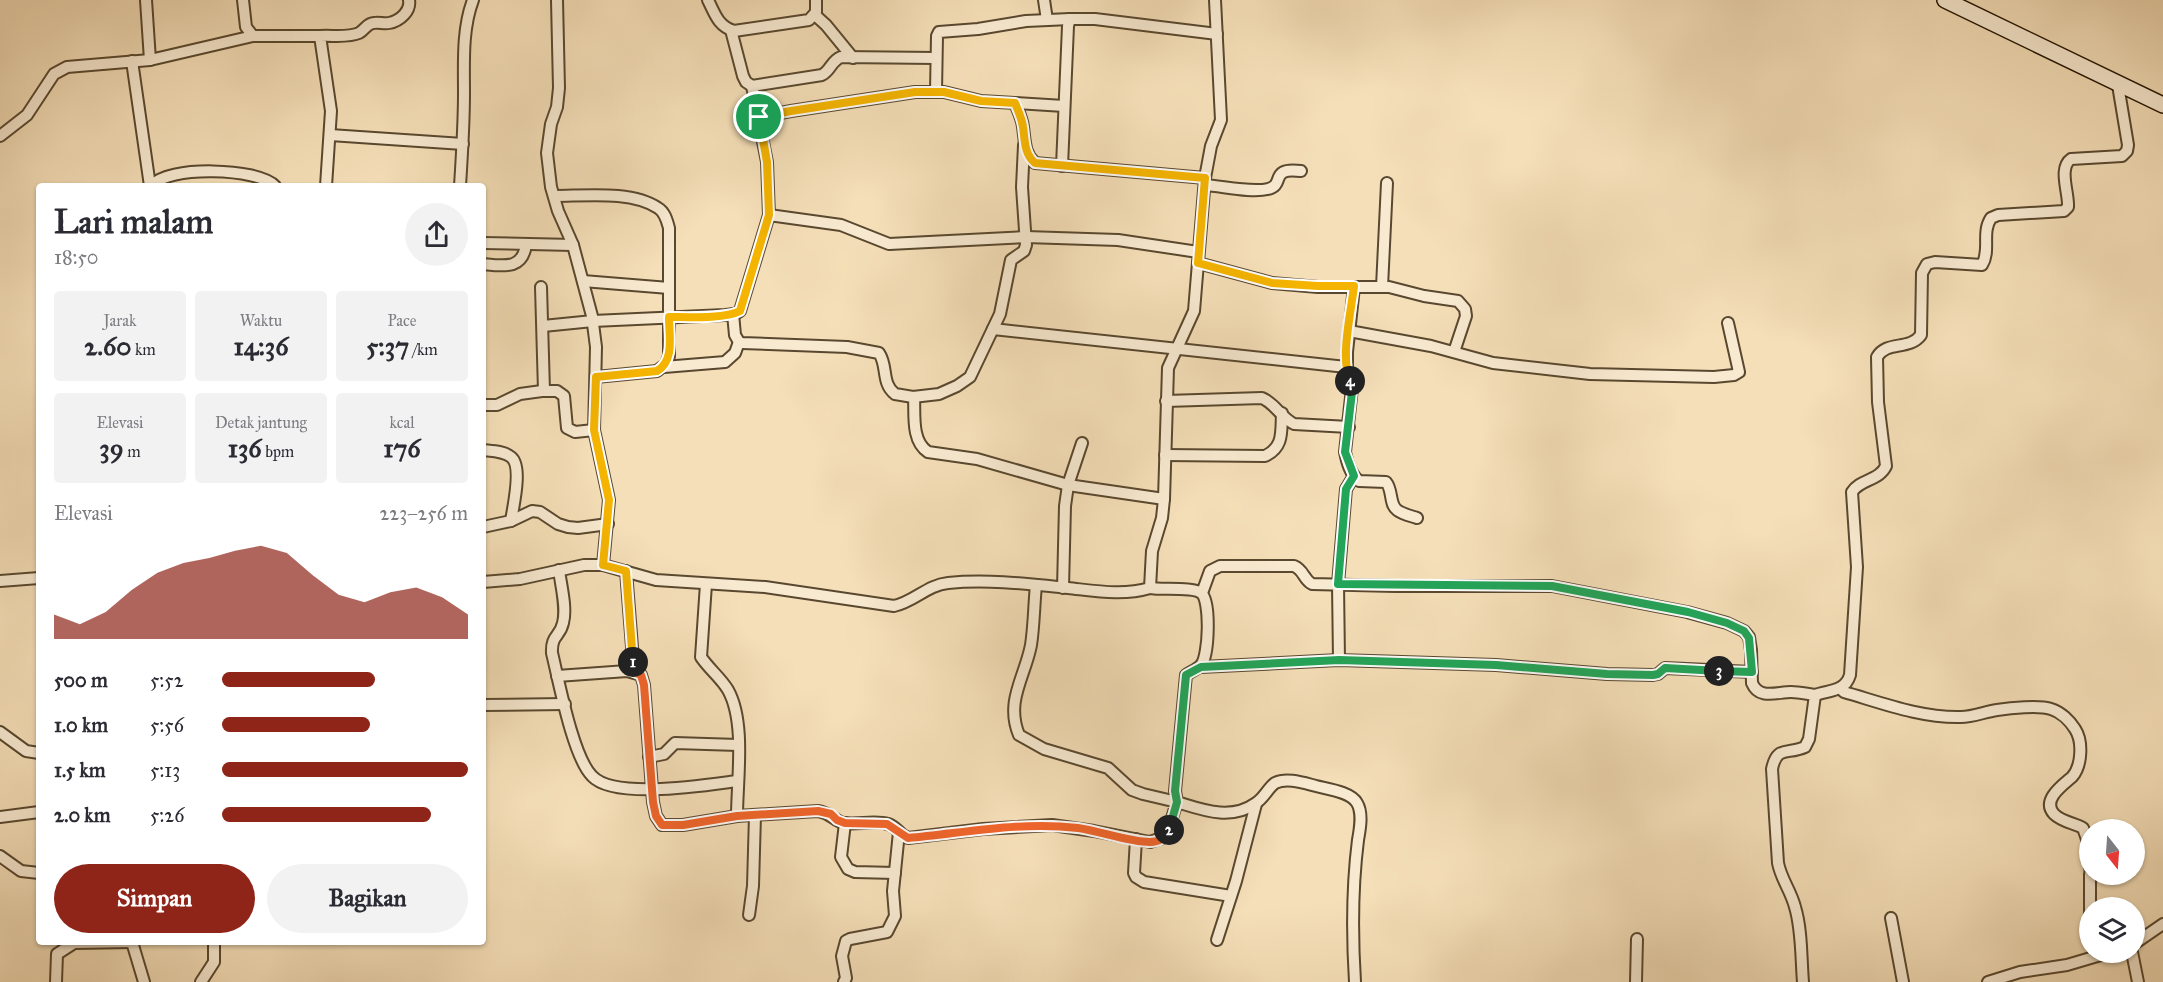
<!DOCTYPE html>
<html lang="id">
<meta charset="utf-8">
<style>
:root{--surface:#fff;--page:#f2f2f3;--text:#2b2b33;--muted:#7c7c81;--accent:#8f2418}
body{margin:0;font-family:"IM FELL Great Primer",serif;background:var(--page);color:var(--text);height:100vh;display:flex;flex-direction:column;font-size:22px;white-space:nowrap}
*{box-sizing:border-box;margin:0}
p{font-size:20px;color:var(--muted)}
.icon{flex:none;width:33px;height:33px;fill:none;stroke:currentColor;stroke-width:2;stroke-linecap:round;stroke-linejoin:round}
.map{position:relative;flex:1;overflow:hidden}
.details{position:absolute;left:36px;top:183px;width:450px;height:762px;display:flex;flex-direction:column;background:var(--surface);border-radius:6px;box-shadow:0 2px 4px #0004}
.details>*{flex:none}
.needle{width:39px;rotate:163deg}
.buttons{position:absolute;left:2079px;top:819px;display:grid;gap:12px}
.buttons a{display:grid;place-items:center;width:66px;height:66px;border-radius:50%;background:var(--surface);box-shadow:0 2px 4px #0004;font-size:30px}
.pin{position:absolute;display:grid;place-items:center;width:51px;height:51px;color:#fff;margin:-26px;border:3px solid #fff;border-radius:50%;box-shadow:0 2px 6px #0007}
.km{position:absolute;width:30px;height:30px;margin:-15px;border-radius:50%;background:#222;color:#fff;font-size:16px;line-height:30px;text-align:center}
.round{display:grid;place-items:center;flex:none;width:63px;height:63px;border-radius:32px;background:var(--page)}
.summary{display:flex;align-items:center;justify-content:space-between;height:102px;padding:0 18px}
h1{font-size:33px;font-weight:700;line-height:45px}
.stats{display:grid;grid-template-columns:repeat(3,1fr);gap:9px;height:102px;padding:6px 18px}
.stats div{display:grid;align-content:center;border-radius:6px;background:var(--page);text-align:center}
.stats b{font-size:26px;font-weight:700}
.stats small{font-size:16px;font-weight:400}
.stats p{font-size:16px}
.chart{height:168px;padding:12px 18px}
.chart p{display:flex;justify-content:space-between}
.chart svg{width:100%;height:108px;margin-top:6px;fill:var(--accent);opacity:.7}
.cta{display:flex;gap:12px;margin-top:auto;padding:12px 18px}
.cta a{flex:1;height:69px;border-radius:36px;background:var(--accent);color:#fff;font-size:24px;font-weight:700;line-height:69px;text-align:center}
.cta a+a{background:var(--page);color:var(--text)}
ul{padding:0 18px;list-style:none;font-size:20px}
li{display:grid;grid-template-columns:96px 72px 1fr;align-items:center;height:45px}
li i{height:15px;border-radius:8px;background:var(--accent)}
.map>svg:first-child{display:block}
</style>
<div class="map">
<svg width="2163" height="982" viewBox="0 0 2163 982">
<rect width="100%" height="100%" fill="#f5dfb8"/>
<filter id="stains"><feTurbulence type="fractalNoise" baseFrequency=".00333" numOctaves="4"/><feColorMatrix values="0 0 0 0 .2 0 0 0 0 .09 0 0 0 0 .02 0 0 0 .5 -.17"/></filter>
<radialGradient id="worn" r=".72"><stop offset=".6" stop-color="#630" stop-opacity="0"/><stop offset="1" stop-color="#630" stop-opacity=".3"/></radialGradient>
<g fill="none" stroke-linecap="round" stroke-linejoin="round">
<defs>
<g id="minor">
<path d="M146,0L150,60"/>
<path d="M243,0L246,27L253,36H320"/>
<path d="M557,0L559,88L557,107L551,124L547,153L551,187L558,211L573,245L592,316L596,347L594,430L609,500L603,565"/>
<path d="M708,0C715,14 718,26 734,31L809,20L816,12V0"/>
<path d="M1044,0L1047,20"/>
<path d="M815,15L826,25L853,58"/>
<path d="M731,30L743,76L746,82L752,86"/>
<path d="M132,61L150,186"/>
<path d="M936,91L937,36L939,32L978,29L1026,21L1070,19"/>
<path d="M1015,103L1064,106"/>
<path d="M759,117L791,111L915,92H944L981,101L1015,103C1018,111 1022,118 1023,127C1025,140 1024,154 1035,163L1205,178"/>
<path d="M330,135L463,144"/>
<path d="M0,136L27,115L54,74L67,67L150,60L253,36"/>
<path d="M1062,166L1068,26L1070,19H1095L1217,34"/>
<path d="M1205,185C1222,186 1251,193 1268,189C1286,185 1268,167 1301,171"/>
<path d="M152,186C166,165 259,168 275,186"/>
<path d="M326,186L331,111L320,36C332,35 348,38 359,33C365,30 367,23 374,23C379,22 384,24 389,23C400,21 411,11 409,0"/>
<path d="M460,186C462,155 464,124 464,93C464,62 462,29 473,0"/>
<path d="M554,196C584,196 632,190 658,208C665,212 667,221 669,228V356L666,364L657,371L596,377"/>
<path d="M769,215L841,225L889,244L1026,237L1118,240L1198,252"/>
<path d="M483,243L573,245"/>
<path d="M1198,263L1272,283L1318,287H1389L1424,296L1458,301L1465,309L1466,316L1454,352"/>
<path d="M483,264C504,266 523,270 526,244"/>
<path d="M583,281L669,288"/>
<path d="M541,287L544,391"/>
<path d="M1354,287L1347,352V373L1352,388L1345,452C1347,462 1350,474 1359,481L1386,482C1393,490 1389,504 1397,510C1402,514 1411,516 1417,518"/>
<path d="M1382,287L1387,183"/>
<path d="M733,314L735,335L739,342L742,343L847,347L879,353C888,366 881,383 895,394L913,397L939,394L957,386L970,377L1000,314L1011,260L1024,251L1026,245L1022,187L1024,145"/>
<path d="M543,326L593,321L725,315L735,314L740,311L769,215L767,162L752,86L822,75C831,70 831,61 841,57L936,58"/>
<path d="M993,329L1346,367"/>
<path d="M1349,331L1431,346L1493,363L1590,374L1714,377L1734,375L1739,372L1728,323"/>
<path d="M664,367L725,362L735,353L739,342"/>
<path d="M914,397C915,414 911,441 928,452L977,459L1068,485L1164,499"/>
<path d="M1166,401L1262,398C1276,404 1281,418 1294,424L1349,427"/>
<path d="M483,405H497L520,394L542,391H557L564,396L567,428L575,432L594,430"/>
<path d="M483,450C492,451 504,451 511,457C523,466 513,507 511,521"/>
<path d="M1165,455L1265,456C1284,447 1281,432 1282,413"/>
<path d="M483,527L511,521L532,511L540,512L558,524L568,527L578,528L608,524"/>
<path d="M559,570C561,586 567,608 563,623C560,637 551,635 552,653C559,682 573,757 592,776C614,800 706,785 737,781"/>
<path d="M626,571L634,672"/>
<path d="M0,581L39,578"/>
<path d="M483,582L520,579L584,565H603L656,580L765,587L894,606C914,602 927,585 948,583C987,579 1029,584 1068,588C1096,591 1123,596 1150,588L1152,551L1162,518L1164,499L1168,368L1194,311L1205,178L1211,146L1221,120L1215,0"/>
<path d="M706,584L701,657C709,669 721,678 728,690C746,722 737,780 737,816L818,811C831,813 834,821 844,823C858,825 875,820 888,824C897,827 900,835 908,838L983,829L1052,825L1094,831L1150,842L1162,838L1167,834L1177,802L1143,794L1132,790L1108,768L1044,749L1019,735C1005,701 1025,677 1031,645C1034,626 1034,605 1036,585"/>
<path d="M1063,588L1065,506L1068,485L1082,443"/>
<path d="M1150,588C1161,590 1194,587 1201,593C1211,600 1209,656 1201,665C1198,669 1190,672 1186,675L1175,791L1177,802C1203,810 1231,821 1256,803C1264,798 1268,788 1275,783C1287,777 1304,783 1316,786C1328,789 1351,792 1357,803C1363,813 1360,829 1358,840C1352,887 1352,934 1355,982"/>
<path d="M1202,593L1210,571L1220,566H1294C1304,570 1303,579 1312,584L1395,586H1552L1687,612L1727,623L1744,631L1749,637L1751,650L1752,683C1759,700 1777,692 1791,692C1799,692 1807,694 1815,695L1809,739L1805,747C1787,755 1777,745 1772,769L1778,863C1781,879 1791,891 1795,907C1802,930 1801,958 1803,982"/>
<path d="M1339,660L1338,584L1346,489L1354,476"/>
<path d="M1201,667L1339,660L1496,665L1607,674L1653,675L1658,674L1665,668L1752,672"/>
<path d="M557,676L627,671L641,675L644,685L653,802L656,816L662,825H683L737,816"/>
<path d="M1840,688L1844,692C1882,703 1921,718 1961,717C1973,717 1984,712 1997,710C2010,708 2039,705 2051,709C2061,712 2070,721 2075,729C2083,741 2082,766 2072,777C2063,785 2041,800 2054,814C2062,822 2074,823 2083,828L2088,842L2090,868"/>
<path d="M1815,695C1829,690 1845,692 1850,675L1857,567L1852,492C1860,479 1879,481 1886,466L1878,402L1877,357C1887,340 1909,351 1921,335L1922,273L1927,264L1935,262L1982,265C1991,250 1981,233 1991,218L1998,215L2064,211L2068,207C2069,193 2058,168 2071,159L2122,156L2127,151L2128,145L2118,85"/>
<path d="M483,705L565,704"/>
<path d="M0,732L26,751L39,753"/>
<path d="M649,757L664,754L675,743L738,745"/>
<path d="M0,817L39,812"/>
<path d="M845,823L841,857L848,869L855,872L895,873"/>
<path d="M1136,839L1134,873L1136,877L1144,882L1231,896"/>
<path d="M0,856L21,871L39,873"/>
<path d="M749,915L753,886L755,815"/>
<path d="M1891,918L1903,982"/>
<path d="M2090,921V874"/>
<path d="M1217,940L1236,881L1256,804"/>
<path d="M132,942L144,982"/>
<path d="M2134,944L2163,924"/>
<path d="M2132,952L2138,982"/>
<path d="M56,982L57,954L74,943L132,942"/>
<path d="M201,982L214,962V942"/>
<path d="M844,982L846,978L842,956L846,941L850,939L887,932L895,916L893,891L899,832"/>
<path d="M1636,982L1637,939"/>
<path d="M1988,982L2020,972L2067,965L2111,952"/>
</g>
<path id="secondary" d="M1945,0L2163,105"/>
</defs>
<use href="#minor" stroke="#59482f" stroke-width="14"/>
<use href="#secondary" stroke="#251501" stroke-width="18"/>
<use href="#minor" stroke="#f8ead1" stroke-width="10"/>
<use href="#secondary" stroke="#f8ead1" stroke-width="15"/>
</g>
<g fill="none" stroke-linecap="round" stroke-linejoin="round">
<defs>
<path id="split-1" d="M633,662L626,571L603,565L609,500L594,430L596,377L657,371C675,360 669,336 669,317C687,317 725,319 740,311L769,215L767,162L759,117"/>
<path id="split-2" d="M633,662L634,672L641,675L644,685L653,802L656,816L662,825H683L737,816L818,811L831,814L837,820L845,823L887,824L908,838C964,833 1021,821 1078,828C1100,831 1129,842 1150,842C1159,842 1165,838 1169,830"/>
<path id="split-3" d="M1169,830L1177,802L1175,791L1186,675L1201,667L1339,660L1496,665L1607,674L1653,675L1658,674L1665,668L1719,671"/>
<path id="split-4" d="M1350,381L1352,392L1345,452L1354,476L1346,489L1338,584L1552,586L1688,612L1727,623L1744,631L1749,638L1752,672L1719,671"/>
<path id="split-5" d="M759,117L791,111L915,92H944L981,101L1015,103C1018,111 1022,118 1023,127C1025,140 1024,154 1035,163L1205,178L1198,263L1272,283L1318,286H1354C1351,313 1340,357 1350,381"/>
</defs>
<use href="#split-1" stroke="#fff" stroke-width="12"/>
<use href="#split-2" stroke="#fff" stroke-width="12"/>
<use href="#split-3" stroke="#fff" stroke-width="12"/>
<use href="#split-4" stroke="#fff" stroke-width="12"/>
<use href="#split-5" stroke="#fff" stroke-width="12"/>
<use href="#split-1" stroke="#f5b400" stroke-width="8"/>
<use href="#split-2" stroke="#f0652b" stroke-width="8"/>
<use href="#split-3" stroke="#22a559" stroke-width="8"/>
<use href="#split-4" stroke="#22a559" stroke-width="8"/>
<use href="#split-5" stroke="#f5b400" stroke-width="8"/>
</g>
<rect width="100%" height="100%" filter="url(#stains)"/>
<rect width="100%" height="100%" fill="url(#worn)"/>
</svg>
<div class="buttons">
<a><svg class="needle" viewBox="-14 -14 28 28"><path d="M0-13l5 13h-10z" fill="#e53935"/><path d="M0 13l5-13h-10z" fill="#7c7c81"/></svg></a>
<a><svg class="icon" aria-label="layers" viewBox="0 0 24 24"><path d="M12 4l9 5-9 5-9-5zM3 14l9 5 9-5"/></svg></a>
</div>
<div class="pin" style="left:759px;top:117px;background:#1e9e55"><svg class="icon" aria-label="arrive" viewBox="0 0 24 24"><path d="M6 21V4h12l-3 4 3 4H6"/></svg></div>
<b class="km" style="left:633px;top:662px">1</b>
<b class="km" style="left:1169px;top:830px">2</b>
<b class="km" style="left:1719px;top:671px">3</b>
<b class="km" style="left:1350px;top:381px">4</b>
<section class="details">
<div class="summary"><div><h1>Lari malam</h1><p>18:50</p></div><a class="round"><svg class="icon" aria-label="share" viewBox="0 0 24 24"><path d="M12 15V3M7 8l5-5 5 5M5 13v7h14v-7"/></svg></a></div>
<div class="stats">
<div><p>Jarak</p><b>2.60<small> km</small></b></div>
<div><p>Waktu</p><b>14:36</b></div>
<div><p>Pace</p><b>5:37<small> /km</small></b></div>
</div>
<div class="stats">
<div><p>Elevasi</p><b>39<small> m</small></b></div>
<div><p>Detak jantung</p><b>136<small> bpm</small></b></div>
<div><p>kcal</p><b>176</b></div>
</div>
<div class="chart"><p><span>Elevasi</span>223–256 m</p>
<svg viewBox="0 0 160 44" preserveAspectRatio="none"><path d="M0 44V34L10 38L20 33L30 24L40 17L50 13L60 11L70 8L80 6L90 9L100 18L110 26L120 29L130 25L140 23L150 27L160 34V44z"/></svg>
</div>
<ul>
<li><b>500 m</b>5:52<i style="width:62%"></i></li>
<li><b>1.0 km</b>5:56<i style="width:60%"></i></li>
<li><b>1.5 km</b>5:13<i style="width:100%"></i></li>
<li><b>2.0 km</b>5:26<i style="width:85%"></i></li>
</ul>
<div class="cta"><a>Simpan</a><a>Bagikan</a></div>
</section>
</div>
